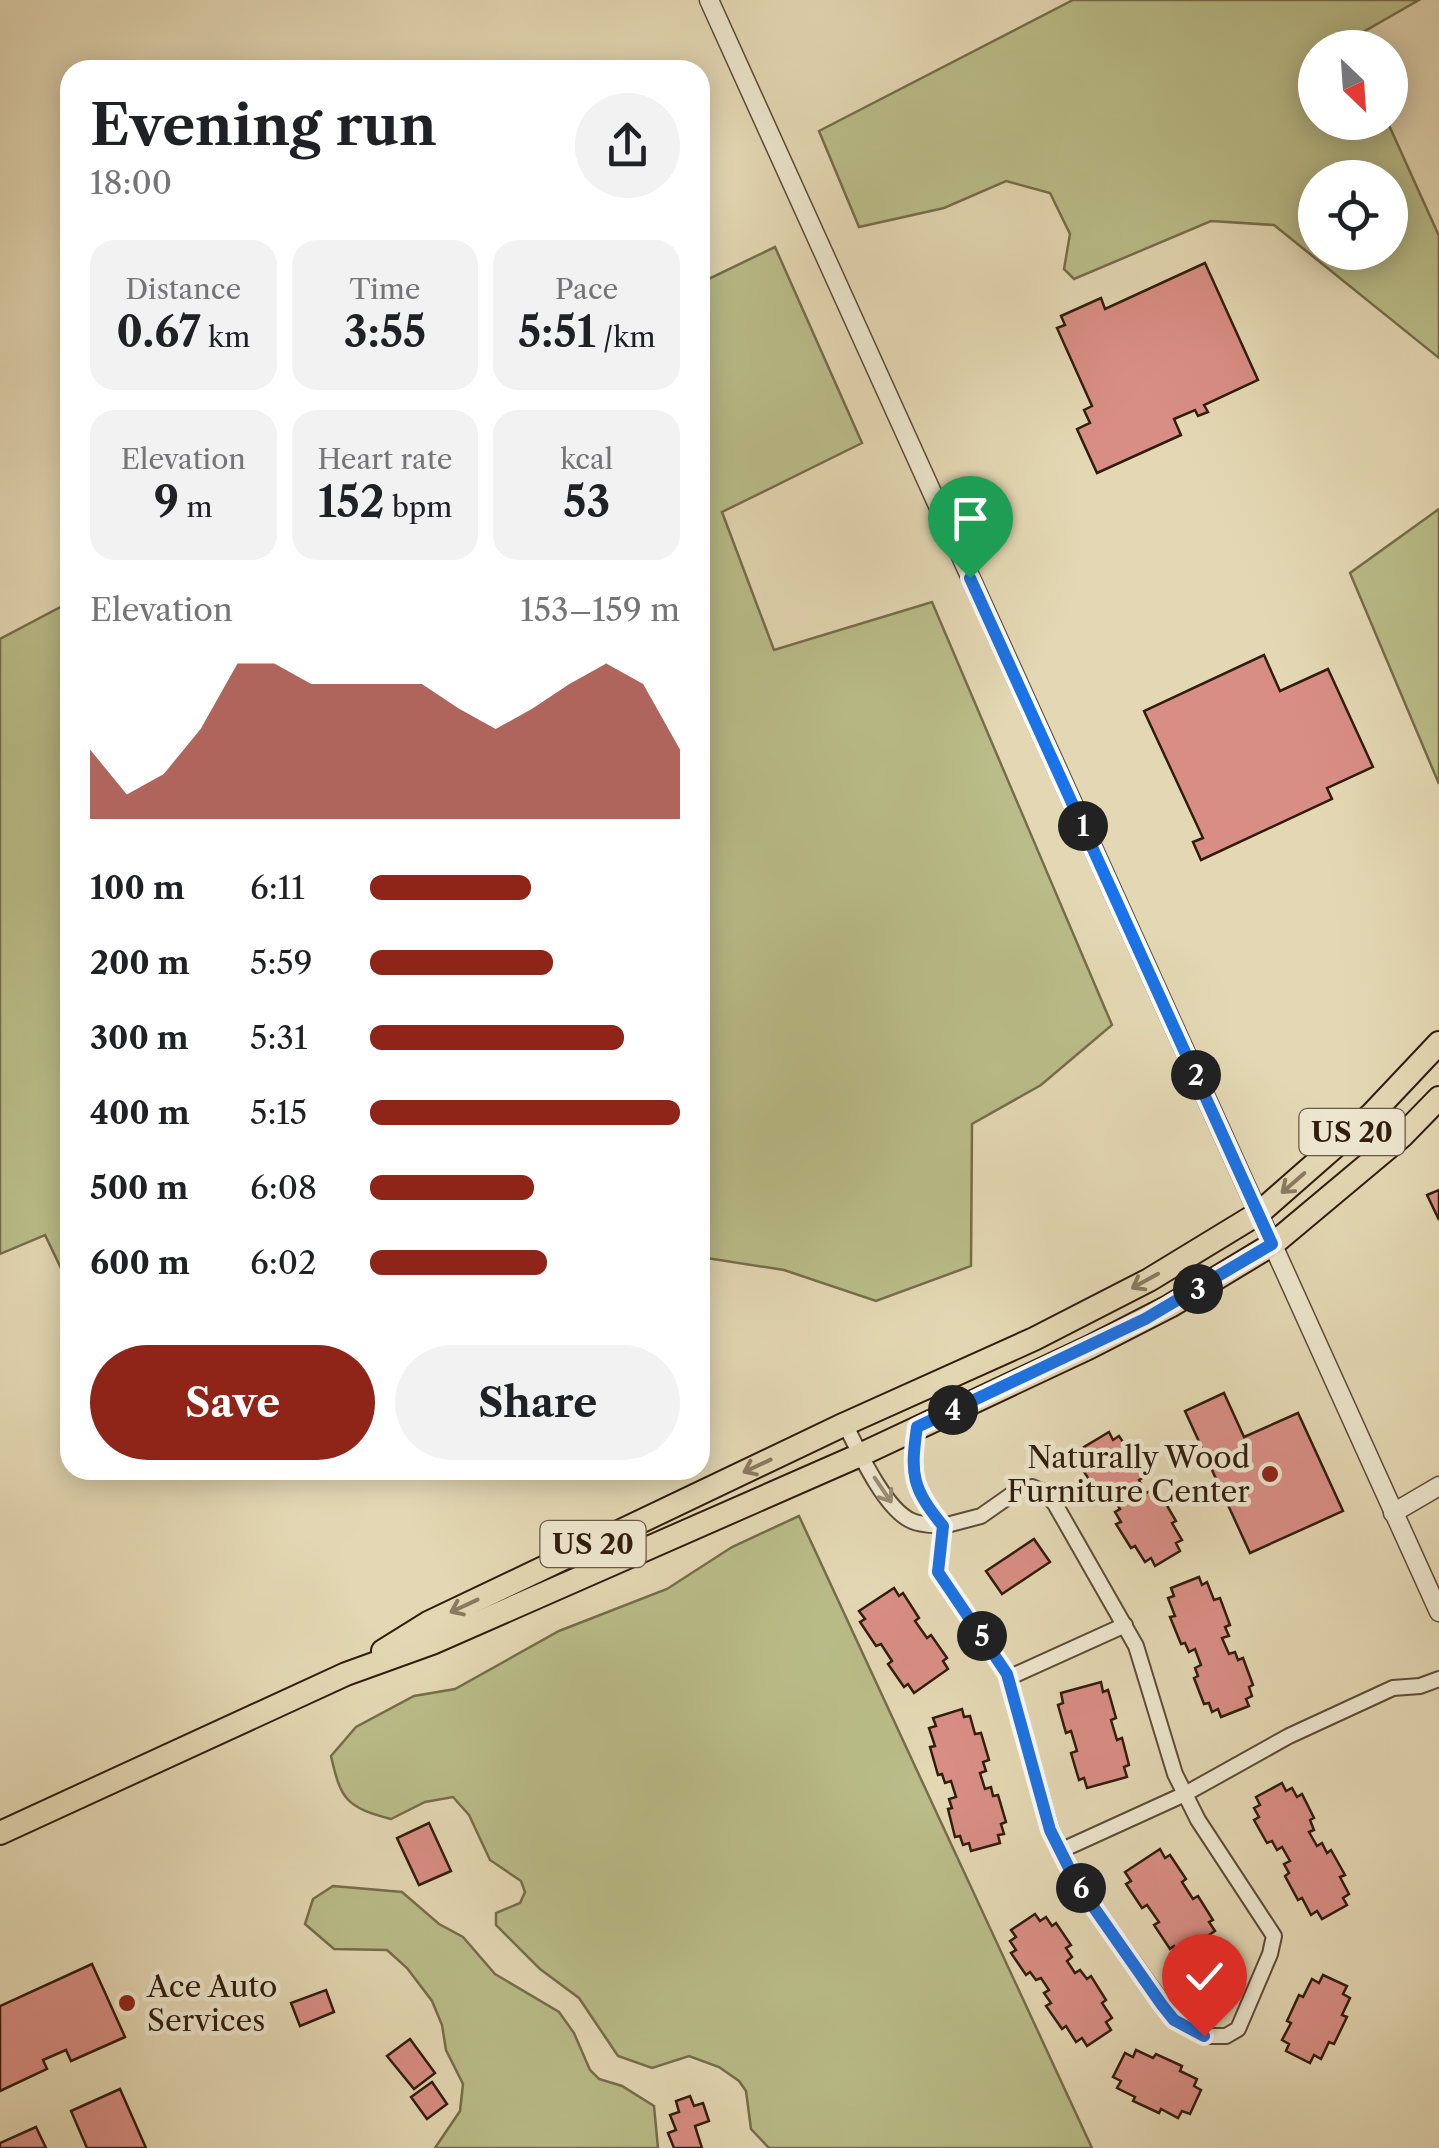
<!DOCTYPE html>
<meta charset="utf-8">
<style>
:root{--surface:#fff;--page:#f2f2f2;--text:#202124;--muted:#757577;--accent:#8f2418}
body{margin:0;font-family:"Libre Caslon Text",serif;background:var(--page);color:var(--text);height:100vh;display:flex;flex-direction:column;font-size:38px;white-space:nowrap}
*{box-sizing:border-box;margin:0}
p{font-size:32px;color:var(--muted)}
.icon{flex:none;width:55px;height:55px;fill:none;stroke:currentColor;stroke-width:2;stroke-linecap:round;stroke-linejoin:round}
.map{position:relative;flex:1;overflow:hidden}
.drawer{position:absolute;left:60px;top:60px;width:650px;height:1420px;display:flex;flex-direction:column;background:var(--surface);border-radius:30px;box-shadow:0 5px 25px #0003}
.drawer>*{flex:none}
.needle{width:65px;rotate:155deg}
.buttons{position:absolute;left:1298px;top:30px;display:grid;gap:20px}
.buttons a{display:grid;place-items:center;width:110px;height:110px;border-radius:50%;background:var(--surface);box-shadow:0 5px 25px #0003;font-size:50px}
.pin{position:absolute;display:grid;place-items:center;width:85px;height:85px;color:#fff;margin:-102px -42px;border-radius:50% 50% 50% 0;rotate:-45deg;box-shadow:0 0 10px #0007}
.pin .icon{rotate:45deg}
.km{position:absolute;width:50px;height:50px;margin:-25px;border-radius:50%;background:#222;color:#fff;font-size:28px;line-height:50px;text-align:center}
.round{display:grid;place-items:center;flex:none;width:105px;height:105px;border-radius:52px;background:var(--page)}
.head{display:flex;align-items:center;justify-content:space-between;height:170px;padding:0 30px}
h1{font-size:55px;font-weight:700;line-height:75px}
.figures{display:grid;grid-template-columns:repeat(3,1fr);gap:15px;height:170px;padding:10px 30px}
.figures div{display:grid;align-content:center;border-radius:25px;background:var(--page);text-align:center}
.figures b{font-size:42px;font-weight:700}
.figures small{font-size:28px;font-weight:400}
.figures p{font-size:28px}
.chart{height:280px;padding:20px 30px}
.chart p{display:flex;justify-content:space-between}
.chart svg{width:100%;height:180px;margin-top:10px;fill:var(--accent);opacity:.7}
.action{display:flex;gap:20px;margin-top:auto;padding:20px 30px}
.action a{flex:1;height:115px;border-radius:60px;background:var(--accent);color:#fff;font-size:40px;font-weight:700;line-height:115px;text-align:center}
.action a+a{background:var(--page);color:var(--text)}
ul{padding:0 30px;list-style:none;font-size:32px}
li{display:grid;grid-template-columns:160px 120px 1fr;align-items:center;height:75px}
li i{height:25px;border-radius:12px;background:var(--accent)}
.map>svg:first-child{display:block}
</style>
<div class="map">
<svg width="1439" height="2148" viewBox="0 0 1439 2148">
<rect width="100%" height="100%" fill="#e4d8b4"/>
<filter id="stains"><feTurbulence type="fractalNoise" baseFrequency=".002" numOctaves="4"/><feColorMatrix values="0 0 0 0 .2 0 0 0 0 .09 0 0 0 0 .02 0 0 0 .5 -.17"/></filter>
<radialGradient id="worn" r=".72"><stop offset=".6" stop-color="#630" stop-opacity="0"/><stop offset="1" stop-color="#630" stop-opacity=".3"/></radialGradient>
<g fill="#babd89" stroke="#766d4b" stroke-width="2.5" fill-rule="evenodd">
<path d="M1073,0H1419L1351,39L1355,47L1315,48V122L1388,123L1439,236V358L1274,225L1211,221L1074,279L1064,269L1070,234L1050,193L1006,181L944,208L859,227L819,131ZM1315,178H1390V252H1315Z"/>
<path d="M775,247L862,443L722,512L774,650L932,602L1112,1025L1041,1085L972,1124L971,1266L876,1301L784,1270L700,1257V283Z"/>
<path d="M1439,509V784L1350,573Z"/>
<path d="M70,602V1287L45,1235L0,1254V639Z"/>
<path d="M799,1516L1092,2148H769L751,2129L746,2091L739,2081L719,2067L689,2056L652,2068L618,2056L579,1998L540,1969L496,1925V1913L520,1903L525,1892L521,1881L490,1860L469,1815L453,1797L425,1802L391,1819C346,1807 341,1800 331,1756L356,1727L414,1696L455,1689L559,1631L667,1589L732,1547Z"/>
<path d="M333,1886L402,1892L439,1924L463,1937L495,1974L559,2012L574,2033L590,2070L599,2079L622,2086L654,2106L658,2148H435L460,2111L463,2084L446,2050L442,2025L432,2001L407,1968L387,1950L334,1949L305,1924L313,1899Z"/>
</g>
<g fill="#d98e85" stroke="#311d0d" stroke-width="2.5">
<path d="M1205,263L1258,380L1204,405L1208,412L1198,416L1195,410L1174,419L1181,435L1097,473L1077,429L1090,423L1084,410L1092,406L1057,328L1065,325L1061,316L1101,298L1105,309Z"/>
<path d="M1264,655L1280,691L1328,669L1373,767L1327,788L1332,799L1201,860L1193,842L1203,838L1144,711Z"/>
<path d="M1439,1190V1220L1427,1195Z"/>
<path d="M1224,1393L1244,1437L1298,1413L1343,1511L1250,1553L1185,1411Z"/>
<path d="M1109,1432L1113,1440L1119,1436L1125,1445L1129,1442L1143,1465L1138,1468L1144,1477L1139,1480L1146,1493L1152,1490L1157,1499L1162,1497L1176,1521L1172,1523L1182,1540L1176,1543L1180,1551L1155,1566L1151,1558L1145,1562L1135,1546L1131,1548L1116,1524L1121,1522L1115,1512L1120,1509L1112,1496L1107,1499L1102,1490L1097,1493L1083,1470L1088,1467L1083,1458L1088,1455L1084,1447Z"/>
<path d="M1034,1539L1050,1562L1002,1594L986,1571Z"/>
<path d="M1199,1577L1202,1585L1207,1582L1214,1600L1220,1598L1230,1625L1225,1627L1229,1636L1222,1638L1229,1654L1235,1652L1238,1660L1243,1658L1253,1685L1249,1687L1252,1696L1246,1699L1249,1706L1221,1717L1218,1709L1212,1712L1209,1703L1204,1704L1194,1678L1198,1676L1195,1668L1201,1665L1195,1649L1189,1652L1185,1643L1181,1644L1170,1617L1175,1616L1168,1598L1174,1596L1171,1588Z"/>
<path d="M894,1588L899,1596L903,1593L919,1618L915,1621L927,1638L931,1635L947,1658L943,1661L948,1669L914,1693L908,1684L904,1687L888,1664L892,1661L881,1644L876,1646L860,1622L865,1619L859,1611Z"/>
<path d="M1101,1682L1103,1692L1108,1690L1116,1718L1111,1720L1117,1740L1122,1738L1129,1765L1124,1767L1127,1777L1087,1788L1084,1778L1079,1780L1071,1753L1077,1751L1071,1731L1066,1733L1058,1705L1063,1703L1061,1693Z"/>
<path d="M962,1709L964,1717L970,1716L975,1734L981,1733L989,1760L983,1762L986,1771L980,1773L985,1789L991,1787L993,1796L998,1795L1006,1822L1001,1824L1004,1834L998,1835L1000,1843L971,1851L969,1843L963,1845L960,1836L955,1837L948,1809L952,1808L949,1799L956,1797L951,1781L945,1783L942,1774L938,1775L930,1747L935,1746L929,1728L936,1726L933,1718Z"/>
<path d="M1282,1783L1286,1791L1292,1788L1297,1797L1302,1794L1314,1818L1310,1820L1314,1830L1309,1832L1317,1846L1322,1843L1327,1853L1331,1850L1345,1875L1340,1877L1349,1894L1343,1898L1347,1905L1322,1919L1317,1911L1311,1915L1302,1898L1298,1900L1285,1876L1289,1873L1284,1864L1290,1861L1282,1847L1277,1850L1272,1841L1267,1843L1254,1820L1259,1817L1254,1808L1260,1805L1256,1797Z"/>
<path d="M429,1823L451,1871L419,1885L397,1838Z"/>
<path d="M1160,1849L1165,1858L1170,1855L1186,1879L1182,1882L1193,1899L1198,1896L1213,1920L1209,1922L1215,1931L1180,1954L1174,1946L1170,1949L1154,1925L1159,1922L1147,1905L1142,1908L1126,1884L1131,1881L1125,1872Z"/>
<path d="M1035,1914L1040,1921L1046,1917L1052,1926L1056,1923L1071,1945L1066,1948L1072,1957L1067,1961L1075,1973L1080,1970L1087,1979L1091,1976L1106,2000L1102,2003L1112,2018L1106,2022L1111,2030L1087,2046L1082,2038L1076,2042L1066,2026L1062,2029L1046,2006L1051,2003L1044,1993L1049,1990L1041,1978L1036,1980L1030,1972L1026,1975L1011,1953L1016,1950L1010,1941L1016,1937L1011,1930Z"/>
<path d="M92,1964L125,2037L71,2061L66,2050L43,2060L47,2069L0,2091V2006Z"/>
<path d="M1323,1975L1347,1986L1343,1994L1350,1998L1342,2015L1347,2017L1334,2044L1329,2042L1321,2059L1314,2055L1310,2063L1286,2051L1289,2044L1282,2040L1291,2023L1287,2021L1299,1995L1303,1997L1312,1979L1319,1983Z"/>
<path d="M326,1990L334,2012L300,2026L291,2003Z"/>
<path d="M410,2039L435,2073L414,2089L387,2056Z"/>
<path d="M1136,2050L1153,2058L1156,2054L1182,2066L1180,2071L1197,2079L1194,2086L1201,2090L1190,2114L1182,2111L1178,2118L1161,2109L1159,2113L1133,2101L1135,2097L1117,2088L1121,2081L1113,2077L1125,2053L1133,2057Z"/>
<path d="M432,2082L447,2104L427,2119L411,2097Z"/>
<path d="M120,2089L146,2148H87L71,2111Z"/>
<path d="M690,2096L694,2106L703,2103L709,2121L695,2126L702,2148H674L668,2133L676,2130L670,2115L679,2112L676,2101Z"/>
<path d="M36,2127L46,2148H0V2143Z"/>
</g>
<g fill="none" stroke-linecap="round" stroke-linejoin="round">
<defs>
<g id="minor">
<path d="M845,1424C858,1450 885,1510 912,1521C921,1525 934,1525 943,1526"/>
<path d="M917,1427C910,1475 912,1488 943,1526"/>
<path d="M1032,1487L1044,1492L1055,1504L1136,1646L1175,1774L1198,1820L1274,1936L1270,1954L1238,2029L1226,2036H1204L1174,2019L1076,1882L1051,1830L1007,1674L938,1572L943,1526L981,1516L1018,1490Z"/>
<path d="M1008,1678L1125,1625"/>
<path d="M1062,1850L1185,1794L1289,1736L1393,1688L1420,1686L1439,1679"/>
</g>
<g id="tertiary">
<path d="M709,0L1439,1612"/>
<path d="M1393,1513L1439,1486"/>
</g>
<g id="primary">
<path d="M383,1651L428,1623L845,1424L1034,1339L1149,1280L1259,1213L1372,1114L1439,1043"/>
<path d="M0,1833L346,1674L432,1643L860,1455L1090,1347L1170,1306L1273,1244L1402,1136L1439,1098"/>
</g>
</defs>
<use href="#minor" stroke="#5e4c37" stroke-width="18"/>
<use href="#tertiary" stroke="#5e4c37" stroke-width="21"/>
<use href="#primary" stroke="#311d0d" stroke-width="26"/>
<use href="#minor" stroke="#ede6ce" stroke-width="14"/>
<use href="#tertiary" stroke="#ede6ce" stroke-width="18"/>
<use href="#primary" stroke="#e4d8b4" stroke-width="22"/>
</g>
<defs><path id="oneway-shaft" d="M-6 0H5M1.5-3L5.5 0L1.5 3" fill="none" stroke-width="1.6" stroke-linecap="round" stroke-linejoin="round" transform="scale(2.5)"/></defs>
<g stroke="#8a7a60">
<use href="#oneway-shaft" transform="translate(1293 1183) rotate(139)"/>
<use href="#oneway-shaft" transform="translate(1145 1281) rotate(151)"/>
<use href="#oneway-shaft" transform="translate(757 1466) rotate(155)"/>
<use href="#oneway-shaft" transform="translate(464 1606) rotate(155)"/>
</g>
<use stroke="#988c77" href="#oneway-shaft" transform="translate(883 1490) rotate(56)"/>
<g fill="none" stroke-linecap="round" stroke-linejoin="round">
<defs>
<path id="route" d="M970,578L1272,1244L1145,1319L917,1427C910,1475 912,1488 943,1526L938,1572L1007,1674L1050,1830L1076,1882L1162,2005L1174,2020L1204,2036"/>
</defs>
<use href="#route" stroke="#fff" stroke-width="20"/>
<use href="#route" stroke="#1a73e8" stroke-width="12"/>
</g>
<g fill="#8f2418" stroke="#ede6ce" stroke-width="4">
<circle cx="1270" cy="1474" r="10"/>
<circle cx="127" cy="2003" r="10"/>
</g>
<g text-anchor="middle" dominant-baseline="central" stroke-width="9" stroke-linejoin="round" paint-order="stroke">
<g fill="#ede6ce" stroke="#695947" stroke-width="2.5">
<rect x="1299.5" y="1109" width="105" height="46" rx="8"/>
<rect x="540.5" y="1521" width="105" height="46" rx="8"/>
</g>
<g font-size="28" font-weight="bold" fill="#311d0d">
<text x="1352" y="1132">US 20</text>
<text x="593" y="1544">US 20</text>
</g>
<g font-size="30" fill="#311d0d" stroke="#ede6ce" text-anchor="end">
<text x="1250" y="1457">Naturally Wood<tspan x="1250" dy="34">Furniture Center</tspan></text>
<text x="147" y="1986" text-anchor="start">Ace Auto<tspan x="147" dy="34">Services</tspan></text>
</g>
</g>
<rect width="100%" height="100%" filter="url(#stains)"/>
<rect width="100%" height="100%" fill="url(#worn)"/>
</svg>
<div class="buttons">
<a><svg class="needle" viewBox="-14 -14 28 28"><path d="M0-13l5 13h-10z" fill="#e53935"/><path d="M0 13l5-13h-10z" fill="#757577"/></svg></a>
<a><svg class="icon" aria-label="locate" viewBox="0 0 24 24"><circle cx="12" cy="12" r="6"/><path d="M12 2v4M12 18v4M2 12h4M18 12h4"/></svg></a>
</div>
<div class="pin" style="left:970px;top:578px;background:#1e9e55"><svg class="icon" aria-label="arrive" viewBox="0 0 24 24"><path d="M6 21V4h12l-3 4 3 4H6"/></svg></div>
<div class="pin" style="left:1204px;top:2036px;background:#d93025"><svg class="icon" aria-label="check" viewBox="0 0 24 24"><path d="M5 12l5 5 9-10"/></svg></div>
<b class="km" style="left:1083px;top:826px">1</b>
<b class="km" style="left:1196px;top:1075px">2</b>
<b class="km" style="left:1198px;top:1289px">3</b>
<b class="km" style="left:953px;top:1410px">4</b>
<b class="km" style="left:982px;top:1636px">5</b>
<b class="km" style="left:1081px;top:1888px">6</b>
<section class="drawer">
<div class="head"><div><h1>Evening run</h1><p>18:00</p></div><a class="round"><svg class="icon" aria-label="share" viewBox="0 0 24 24"><path d="M12 15V3M7 8l5-5 5 5M5 13v7h14v-7"/></svg></a></div>
<div class="figures">
<div><p>Distance</p><b>0.67<small> km</small></b></div>
<div><p>Time</p><b>3:55</b></div>
<div><p>Pace</p><b>5:51<small> /km</small></b></div>
</div>
<div class="figures">
<div><p>Elevation</p><b>9<small> m</small></b></div>
<div><p>Heart rate</p><b>152<small> bpm</small></b></div>
<div><p>kcal</p><b>53</b></div>
</div>
<div class="chart"><p><span>Elevation</span>153–159 m</p>
<svg viewBox="0 0 160 44" preserveAspectRatio="none"><path d="M0 44V27L10 38L20 33L30 22L40 6L50 6L60 11L70 11L80 11L90 11L100 17L110 22L120 17L130 11L140 6L150 11L160 27V44z"/></svg>
</div>
<ul>
<li><b>100 m</b>6:11<i style="width:52%"></i></li>
<li><b>200 m</b>5:59<i style="width:59%"></i></li>
<li><b>300 m</b>5:31<i style="width:82%"></i></li>
<li><b>400 m</b>5:15<i style="width:100%"></i></li>
<li><b>500 m</b>6:08<i style="width:53%"></i></li>
<li><b>600 m</b>6:02<i style="width:57%"></i></li>
</ul>
<div class="action"><a>Save</a><a>Share</a></div>
</section>
</div>
